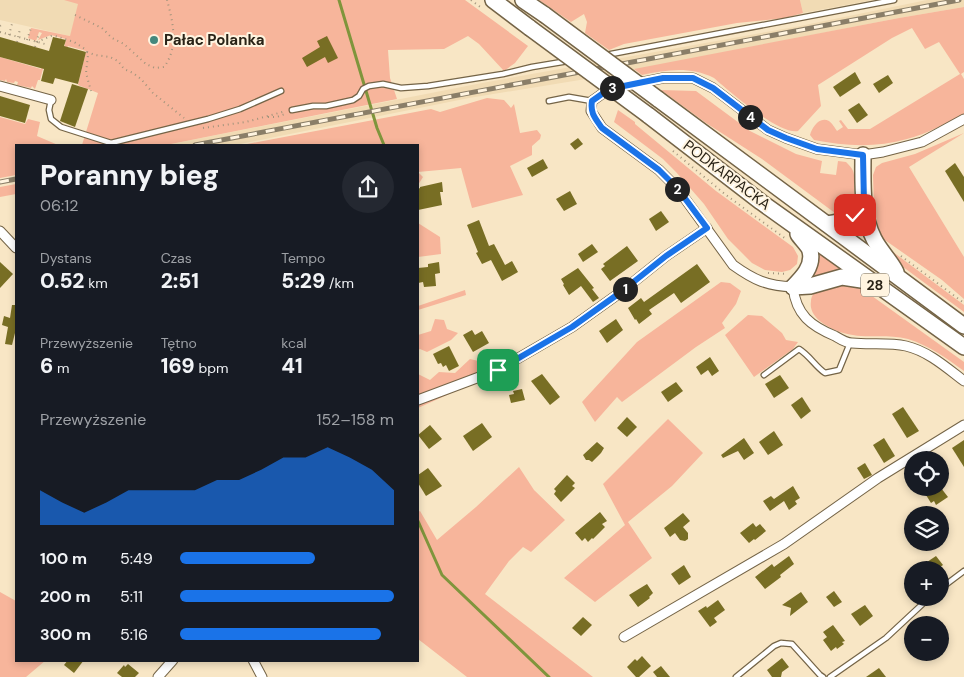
<!DOCTYPE html>
<html lang="pl">
<meta charset="utf-8">
<style>
:root{--surface:#171b24;--page:#242831;--text:#f1f3f6;--muted:#9ea1a6;--accent:#1a73e8}
body{margin:0;font-family:"DM Sans",sans-serif;background:var(--page);color:var(--text);height:100vh;display:flex;flex-direction:column;font-size:19px;white-space:nowrap}
*{box-sizing:border-box;margin:0}
p{font-size:16px;color:var(--muted)}
.icon{flex:none;width:28px;height:28px;fill:none;stroke:currentColor;stroke-width:2;stroke-linecap:round;stroke-linejoin:round}
.map{position:relative;flex:1;overflow:hidden}
.side{position:absolute;left:15px;top:144px;width:404px;height:518px;display:flex;flex-direction:column;background:var(--surface);border-radius:0px;box-shadow:0 2px 8px #0003}
.side>*{flex:none}
.buttons{position:absolute;left:904px;top:451px;display:grid;gap:10px}
.buttons a{display:grid;place-items:center;width:45px;height:45px;border-radius:50%;background:var(--surface);box-shadow:0 2px 8px #0003;font-size:25px}
.pin{position:absolute;display:grid;place-items:center;width:42px;height:42px;color:#fff;margin:-21px;border-radius:10px;box-shadow:0 2px 8px #0006}
.km{position:absolute;width:25px;height:25px;margin:-12px;border-radius:50%;background:#222;color:#fff;font-size:14px;line-height:25px;text-align:center}
.round{display:grid;place-items:center;flex:none;width:52px;height:52px;border-radius:26px;background:var(--page)}
.head{display:flex;align-items:center;justify-content:space-between;height:85px;padding:0 25px}
h1{font-size:28px;font-weight:800;line-height:38px}
.figures{display:grid;grid-template-columns:repeat(3,1fr);gap:8px;height:85px;padding:5px 25px}
.figures div{display:grid;align-content:center}
.figures b{font-size:21px;font-weight:800}
.figures small{font-size:14px;font-weight:400}
.figures p{font-size:14px}
.chart{height:140px;padding:10px 25px}
.chart p{display:flex;justify-content:space-between}
.chart svg{width:100%;height:90px;margin-top:5px;fill:var(--accent);opacity:.7}
ul{padding:0 25px;list-style:none;font-size:16px}
li{display:grid;grid-template-columns:80px 60px 1fr;align-items:center;height:38px}
li i{height:12px;border-radius:6px;background:var(--accent)}
.map>svg:first-child{display:block}
</style>
<div class="map">
<svg width="964" height="677" viewBox="0 0 964 677">
<rect width="100%" height="100%" fill="#f8e6c5"/>
<g fill="#f1dbb4">
<path d="M0,0H252L70,36L0,20Z"/>
<path d="M800,0H873L803,13Z"/>
<path d="M927,0H964V7L899,18L592,78L469,98L235,145H166L482,83L800,26Z"/>
</g>
<g fill="#f7b59b">
<path d="M64,0H465L528,46L515,63L504,71L479,44L468,36L444,49L388,50L390,78L397,99L166,145H82L98,93L78,85L86,51L68,46L65,54L63,53L66,39L51,35L38,40L42,33L39,32L36,41L28,38L31,28L70,36L78,4Z"/>
<path d="M539,0H800L803,13L785,18L737,23L624,44L609,50L585,33L587,22L584,14L571,22Z"/>
<path d="M964,7V72L961,74L964,79V114C946,123 927,134 907,139C876,148 844,146 814,140L810,135C812,128 819,116 829,121C832,123 835,128 837,131L843,127L839,121L841,120L848,129H870L960,74L939,42L925,49L912,28L892,38L818,85L821,106L798,131C779,135 729,91 714,78C689,66 667,70 642,75L634,69L899,18Z"/>
<path d="M0,57L41,69L43,65H44L40,80H38L35,89L32,86L31,88L17,85L18,82L15,81L14,83L7,82L6,79L5,81L0,80Z"/>
<path d="M661,90L696,91L750,131L796,154L822,161L820,173L836,175L838,161L846,162C849,165 852,168 853,171C855,176 854,182 854,187C855,201 853,217 835,213L762,159L706,123Z"/>
<path d="M487,98L504,100L511,108L514,104L520,133L537,130L541,135L540,139L532,146V155L510,166L523,195L472,208L461,168L418,172L423,177L418,185V145H242L431,109L440,112Z"/>
<path d="M618,110L635,122V124L716,191L793,247L798,256L797,264L790,270L782,272L765,270L752,263L728,239L704,204L676,172L663,159L614,122Z"/>
<path d="M0,117L25,124L28,119L40,122L37,136L58,145H16V175L0,178Z"/>
<path d="M964,133L909,167L964,257V299L942,280L882,238L877,222L874,207L873,175L876,167L882,163L915,154Z"/>
<path d="M16,184V194L0,197V187Z"/>
<path d="M418,223L440,237L441,254L418,257Z"/>
<path d="M881,243L964,305V312L895,261Z"/>
<path d="M818,254H820L842,271L814,277Z"/>
<path d="M721,282L730,283L741,291L736,304L722,323L725,328L696,347L622,402L617,397L595,422L582,402L637,342Z"/>
<path d="M833,283L854,286L865,291L964,362V371C946,358 930,346 908,339C885,333 863,340 840,332C827,327 808,317 811,301C811,298 813,293 816,291C820,288 828,286 833,283Z"/>
<path d="M465,290L466,295L418,310V306Z"/>
<path d="M748,315L762,316L782,333L786,340L798,342L793,349L754,377L725,335Z"/>
<path d="M435,319L444,320L447,329L458,333L451,340L427,352L420,349L418,350V335L431,331Z"/>
<path d="M470,359L487,363V377L418,408V374L430,380L439,372L455,373Z"/>
<path d="M668,419L703,453L672,486L628,522L652,558L595,602L564,578L625,525L603,484Z"/>
<path d="M519,467L534,490L565,520L531,552L523,547L509,561L485,594L593,677H467L418,639V512L420,511L437,540L476,507Z"/>
<path d="M0,592L16,601V660H46L26,677H0Z"/>
</g>
<g fill="none" stroke-linecap="round" stroke-linejoin="round">
<g stroke="#7f953c" stroke-width="3">
<path d="M339,0L377,128L384,145"/>
<path d="M418,521L442,575L549,677"/>
</g>
</g>
<g fill="#786e24">
<path d="M327,36L338,58L328,63L325,57L307,67L302,58L320,47L317,41Z"/>
<path d="M0,37L49,51L53,37L66,40L64,46L86,52L78,84L55,78L53,84L41,81L44,69L0,57Z"/>
<path d="M855,72L861,83L840,97L833,87Z"/>
<path d="M888,75L893,83L879,93L873,84Z"/>
<path d="M72,84L88,89L75,127L60,121Z"/>
<path d="M0,96L30,105L25,123L0,116Z"/>
<path d="M859,103L868,115L857,123L848,110Z"/>
<path d="M578,138L583,144L575,150L570,144Z"/>
<path d="M543,159L548,168L532,177L527,168Z"/>
<path d="M955,163L964,177V202L945,171Z"/>
<path d="M442,182L443,192H440L442,205L418,210V189L420,188V187Z"/>
<path d="M570,191L577,204L564,211L556,199Z"/>
<path d="M661,211L669,222L656,231L649,219Z"/>
<path d="M479,220L489,246L494,244L505,265L512,261L518,272L502,281L491,260L482,264L476,253L478,252L467,225Z"/>
<path d="M592,244L598,252L583,262L578,254Z"/>
<path d="M627,246L638,261L610,281L601,269L605,266L603,264Z"/>
<path d="M0,262L13,274L0,288Z"/>
<path d="M439,262L440,273L435,274L436,286L424,287L423,282L418,283V268L428,267V264Z"/>
<path d="M697,264L710,282L681,303L674,293L649,310L652,314L639,324L636,319L635,320L628,308L641,298L644,302Z"/>
<path d="M578,268L594,288L592,289L599,298L593,302L581,286L569,295L563,285L564,284L561,279Z"/>
<path d="M12,305H16V329L12,345L5,344L8,327L2,325L4,316L10,318Z"/>
<path d="M616,319L623,330L607,343L599,331Z"/>
<path d="M472,330L475,335L482,331L489,343L473,352L463,335Z"/>
<path d="M449,346L459,366L449,371L446,365L443,367L441,363L438,364L433,354Z"/>
<path d="M710,357L719,371L712,376L708,370L701,375L696,367Z"/>
<path d="M542,374L560,397L550,405L531,381Z"/>
<path d="M780,375L789,388L774,398L765,384Z"/>
<path d="M676,382L683,391L668,402L661,392Z"/>
<path d="M522,389L525,400L511,403L509,395L514,394L513,391Z"/>
<path d="M802,397L811,411L801,419L791,405Z"/>
<path d="M903,407L919,431L907,438L892,414Z"/>
<path d="M627,417L637,427L627,437L617,428Z"/>
<path d="M482,423L492,437L473,451L463,436Z"/>
<path d="M430,425L442,439L429,449L418,435Z"/>
<path d="M774,431L783,445L768,455L759,442Z"/>
<path d="M744,438L754,453L744,460L738,451L723,458L721,455Z"/>
<path d="M884,438L895,456L884,463L873,445Z"/>
<path d="M964,440V467L952,448Z"/>
<path d="M597,442L604,448L601,453L592,462L589,460H586L583,455Z"/>
<path d="M865,463L872,475L864,479L857,468Z"/>
<path d="M428,468L442,486L426,496L418,483V475Z"/>
<path d="M567,475L575,483L572,486L575,488L561,502L554,494L556,491L554,489Z"/>
<path d="M793,486L800,498L795,501L797,504L789,510L784,501L770,511L763,501L771,496L774,499Z"/>
<path d="M931,488H941L948,497L936,505L934,501L931,503L926,495L933,490Z"/>
<path d="M600,512L607,521L602,524L605,527L593,539L592,538L588,542L585,538L582,541L575,533Z"/>
<path d="M683,513L690,521L683,527L688,533V539L685,541L680,540L675,533L670,537L664,528Z"/>
<path d="M753,523L756,527L760,524L766,531L755,540L754,539L749,543L740,533Z"/>
<path d="M789,556L794,564L780,575L781,577L765,589L755,577L772,564L774,567Z"/>
<path d="M936,556L943,565L936,570H915Z"/>
<path d="M684,565L691,577L679,585L671,574Z"/>
<path d="M647,584L653,593L649,597L650,598L638,607L629,595Z"/>
<path d="M834,591L842,602L834,607L826,597Z"/>
<path d="M801,592L808,602L790,616L791,608L782,605Z"/>
<path d="M718,600L725,610L714,618L717,622L710,627L698,611L706,606L707,608Z"/>
<path d="M865,605L873,616L860,626L851,614Z"/>
<path d="M583,617L592,625L581,636L572,628Z"/>
<path d="M833,625L845,641L842,642L844,644L837,649L836,647L831,651L823,640L827,637L823,632Z"/>
<path d="M642,656L651,666L639,677H636L627,667L635,659L637,661Z"/>
<path d="M782,658L789,667L782,672L781,677H772L767,670Z"/>
<path d="M68,660H84L74,673L64,665Z"/>
<path d="M128,664L139,673L135,677H122L117,673L124,665L125,667Z"/>
<path d="M661,666L670,677H657L653,672Z"/>
<path d="M879,668L886,677H866Z"/>
</g>
<g fill="none" stroke-linecap="round" stroke-linejoin="round">
<defs>
<g id="service">
<path d="M606,55L894,0"/>
<path d="M51,100L49,110L51,119L61,127L111,143L208,119L240,109L281,91"/>
<path d="M549,101L569,97L592,101"/>
<path d="M292,110L313,106H326L353,100L359,96L363,89L369,86L383,84L401,88L428,86L503,74L532,67L568,61"/>
<path d="M764,375L799,349C810,356 815,366 825,373L839,370L850,343"/>
<path d="M940,589L964,571"/>
<path d="M736,677L774,646L781,643L792,644L820,675L823,677"/>
<path d="M830,677L886,638L929,598"/>
</g>
<g id="minor">
<path d="M0,86L51,100"/>
<path d="M964,119L922,142L883,152L863,155L817,149L786,138L768,130L713,88L693,78H663L609,89L592,101L591,111L602,128L659,170L678,189L733,265C754,280 767,286 793,287C796,315 811,326 835,336C840,339 846,343 852,343C870,345 888,342 906,346C928,351 947,368 964,381"/>
<path d="M0,231L16,248"/>
<path d="M418,400L498,370L572,327L621,292L666,256L707,228"/>
<path d="M624,637L784,544L878,478L964,425"/>
<path d="M253,660L262,677"/>
<path d="M158,677L173,660"/>
</g>
<g id="primary">
<path d="M493,0L530,28"/>
<path d="M523,0L545,15"/>
<path d="M658,99L964,326"/>
<path d="M648,115L761,202L964,347"/>
<path d="M863,155C863,182 861,214 874,239C880,251 890,260 896,272"/>
<path d="M827,224C846,221 851,220 864,204"/>
<path d="M793,287C802,278 814,266 810,251C809,246 801,239 798,234"/>
<path d="M793,287L810,286L842,277L868,281"/>
</g>
</defs>
<use href="#service" stroke="#746447" stroke-width="7"/>
<use href="#minor" stroke="#746447" stroke-width="11"/>
<use href="#primary" stroke="#746447" stroke-width="18"/>
<g stroke="#a2947c" stroke-width="2" stroke-dasharray="1 4" stroke-linecap="butt">
<path d="M471,0L483,9"/>
<path d="M75,15L102,28L112,38L124,44L146,64L155,68L164,67C179,47 173,22 167,0"/>
<path d="M0,26L1,25"/>
<path d="M0,32L45,44"/>
<path d="M9,35L12,24"/>
<path d="M27,40L31,28"/>
<path d="M17,42L20,29"/>
<path d="M37,42L51,36H55L74,42L85,49L88,55L86,73L91,91"/>
<path d="M35,47L39,33"/>
<path d="M87,52L95,55L110,57L118,61L124,69L133,73L141,79L153,93L184,118"/>
<path d="M268,117H277L285,114"/>
<path d="M203,128L246,122L286,111"/>
<path d="M673,151L726,195L786,239"/>
<path d="M901,256L964,303"/>
<path d="M768,273L787,274"/>
</g>
<use href="#service" stroke="#fff" stroke-width="4.5"/>
<use href="#minor" stroke="#fff" stroke-width="9"/>
<use href="#primary" stroke="#fff" stroke-width="15"/>
<defs>
<g id="rail">
<path d="M195,145L959,0"/>
<path d="M0,182L16,179"/>
</g>
</defs>
<use href="#rail" stroke="#8a7e68" stroke-width="5"/>
<use href="#rail" stroke="#fff4e0" stroke-width="3" stroke-dasharray="9" stroke-linecap="butt"/>
<defs>
<g id="primary-bridge">
<path d="M545,15L658,99"/>
<path d="M530,28L648,115"/>
</g>
</defs>
<use href="#primary-bridge" stroke="#746447" stroke-width="18" stroke-linecap="butt"/>
<use href="#primary-bridge" stroke="#fff" stroke-width="15"/>
</g>
<g fill="none" stroke-linecap="round" stroke-linejoin="round">
<defs>
<path id="route" d="M498,370L572,327L621,292L666,256L707,228L678,189L659,170L602,128C595,118 590,113 592,101L609,89L663,78H693L713,88L768,130L786,138L817,149L863,155L864,204L855,215"/>
</defs>
<use href="#route" stroke="#fff" stroke-width="10"/>
<use href="#route" stroke="#1a73e8" stroke-width="6"/>
</g>
<circle fill="#44887d" stroke="#fff4e0" stroke-width="2" cx="154" cy="40" r="5"/>
<g text-anchor="middle" dominant-baseline="central" stroke-width="4" stroke-linejoin="round" paint-order="stroke">
<rect fill="#fff4e0" stroke="#6a6253" stroke-width="1" x="861" y="273.5" width="28" height="23" rx="4"/>
<g font-size="14" font-weight="bold" fill="#2a2317">
<text x="875" y="285">28</text>
</g>
<g font-size="15" font-weight="bold" fill="#2a2317" stroke="#fff4e0" text-anchor="start">
<text x="164" y="40">Pałac Polanka</text>
</g>
<g font-size="15" fill="#2a2317" stroke="#fff4e0">
<text transform="translate(727 175) rotate(37)">PODKARPACKA</text>
</g>
</g>
</svg>
<div class="buttons">
<a><svg class="icon" aria-label="locate" viewBox="0 0 24 24"><circle cx="12" cy="12" r="6"/><path d="M12 2v4M12 18v4M2 12h4M18 12h4"/></svg></a>
<a><svg class="icon" aria-label="layers" viewBox="0 0 24 24"><path d="M12 4l9 5-9 5-9-5zM3 14l9 5 9-5"/></svg></a>
<a>+</a>
<a>−</a>
</div>
<div class="pin" style="left:498px;top:370px;background:#1e9e55"><svg class="icon" aria-label="arrive" viewBox="0 0 24 24"><path d="M6 21V4h12l-3 4 3 4H6"/></svg></div>
<div class="pin" style="left:855px;top:215px;background:#d93025"><svg class="icon" aria-label="check" viewBox="0 0 24 24"><path d="M5 12l5 5 9-10"/></svg></div>
<b class="km" style="left:625px;top:289px">1</b>
<b class="km" style="left:677px;top:189px">2</b>
<b class="km" style="left:612px;top:88px">3</b>
<b class="km" style="left:750px;top:117px">4</b>
<section class="side">
<div class="head"><div><h1>Poranny bieg</h1><p>06:12</p></div><a class="round"><svg class="icon" aria-label="share" viewBox="0 0 24 24"><path d="M12 15V3M7 8l5-5 5 5M5 13v7h14v-7"/></svg></a></div>
<div class="figures">
<div><p>Dystans</p><b>0.52<small> km</small></b></div>
<div><p>Czas</p><b>2:51</b></div>
<div><p>Tempo</p><b>5:29<small> /km</small></b></div>
</div>
<div class="figures">
<div><p>Przewyższenie</p><b>6<small> m</small></b></div>
<div><p>Tętno</p><b>169<small> bpm</small></b></div>
<div><p>kcal</p><b>41</b></div>
</div>
<div class="chart"><p><span>Przewyższenie</span>152–158 m</p>
<svg viewBox="0 0 160 44" preserveAspectRatio="none"><path d="M0 44V27L10 33L20 38L30 33L40 27L50 27L60 27L70 27L80 22L90 22L100 17L110 11L120 11L130 6L140 11L150 17L160 27V44z"/></svg>
</div>
<ul>
<li><b>100 m</b>5:49<i style="width:63%"></i></li>
<li><b>200 m</b>5:11<i style="width:100%"></i></li>
<li><b>300 m</b>5:16<i style="width:94%"></i></li>
</ul>
</section>
</div>
